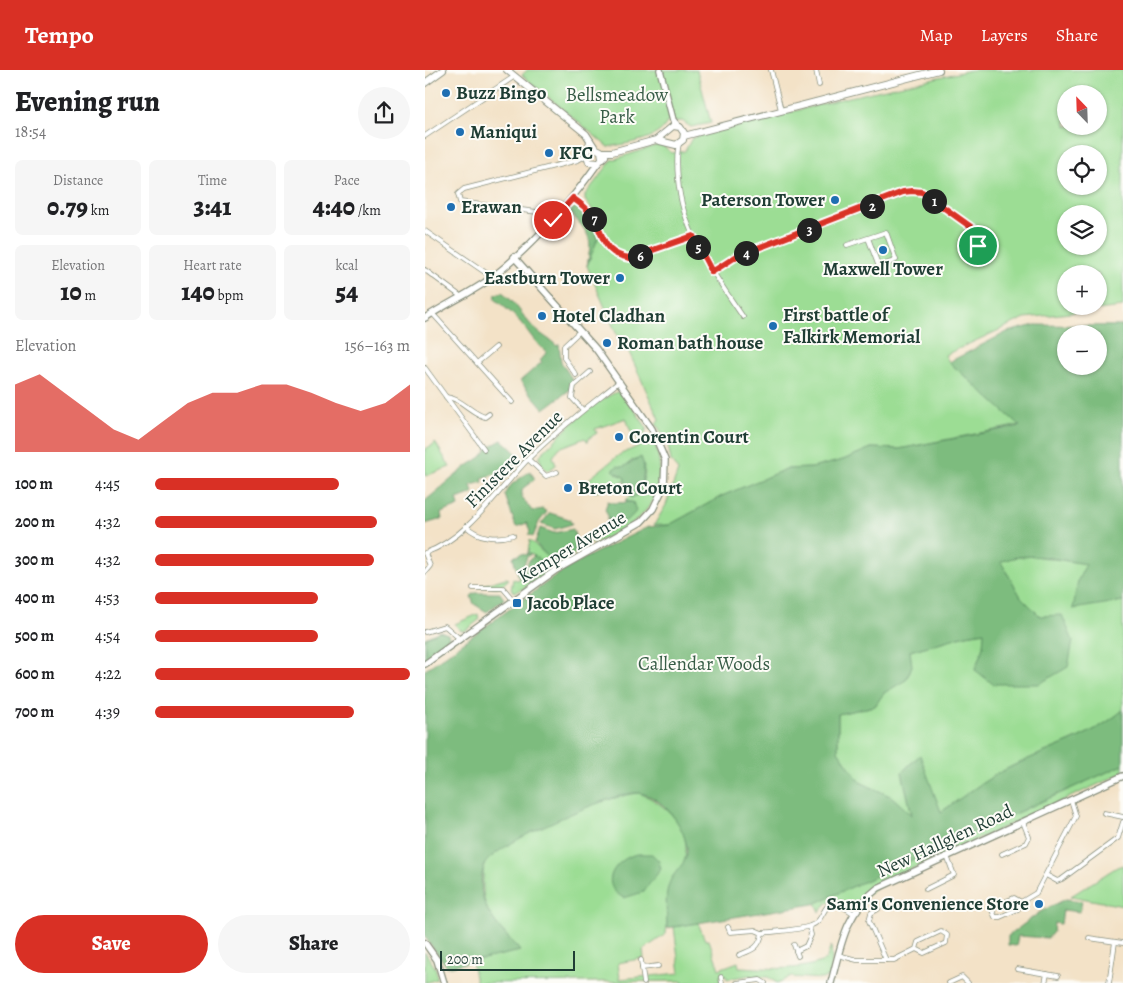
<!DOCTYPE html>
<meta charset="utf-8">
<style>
:root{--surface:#fff;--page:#f6f6f6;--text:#202124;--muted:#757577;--accent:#d93025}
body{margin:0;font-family:Alegreya,serif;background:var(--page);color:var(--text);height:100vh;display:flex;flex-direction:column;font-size:19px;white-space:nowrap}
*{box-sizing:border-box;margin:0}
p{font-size:16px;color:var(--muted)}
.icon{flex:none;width:28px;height:28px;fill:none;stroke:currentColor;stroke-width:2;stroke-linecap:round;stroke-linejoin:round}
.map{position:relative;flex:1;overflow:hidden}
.side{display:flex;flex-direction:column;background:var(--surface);width:425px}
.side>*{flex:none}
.needle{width:32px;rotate:337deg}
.fabs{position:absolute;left:632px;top:15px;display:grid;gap:10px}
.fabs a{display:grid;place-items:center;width:50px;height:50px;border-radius:50%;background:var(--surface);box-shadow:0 1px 4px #0004;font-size:25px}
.scale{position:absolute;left:15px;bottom:12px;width:135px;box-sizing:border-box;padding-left:5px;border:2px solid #1f3d34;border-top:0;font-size:14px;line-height:18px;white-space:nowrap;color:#1f3d34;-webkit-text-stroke:4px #fdfcf7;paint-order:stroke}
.pin{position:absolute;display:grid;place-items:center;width:42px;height:42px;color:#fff;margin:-21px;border:2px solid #fff;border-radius:50%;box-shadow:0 1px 5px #0007}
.km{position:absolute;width:25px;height:25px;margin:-12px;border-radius:50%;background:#222;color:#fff;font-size:14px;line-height:25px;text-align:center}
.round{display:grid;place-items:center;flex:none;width:52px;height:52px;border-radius:26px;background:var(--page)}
.headline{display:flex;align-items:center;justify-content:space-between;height:85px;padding:0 15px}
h1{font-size:28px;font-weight:800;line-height:38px}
.metrics{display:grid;grid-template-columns:repeat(3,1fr);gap:8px;height:85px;padding:5px 15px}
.metrics div{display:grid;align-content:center;border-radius:8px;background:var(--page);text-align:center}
.metrics b{font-size:25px;font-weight:800}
.metrics small{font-size:14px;font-weight:400}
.metrics p{font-size:14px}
.chart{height:140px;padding:10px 15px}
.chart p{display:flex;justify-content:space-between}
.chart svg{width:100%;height:90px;margin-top:5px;fill:var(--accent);opacity:.7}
.button{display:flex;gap:10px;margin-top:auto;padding:10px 15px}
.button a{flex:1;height:58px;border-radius:30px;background:var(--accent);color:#fff;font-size:20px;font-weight:800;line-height:58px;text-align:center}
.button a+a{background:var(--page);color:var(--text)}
ul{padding:0 15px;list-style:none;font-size:16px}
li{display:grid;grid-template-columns:80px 60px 1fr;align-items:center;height:38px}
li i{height:12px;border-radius:6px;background:var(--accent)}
header{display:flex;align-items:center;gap:30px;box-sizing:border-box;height:70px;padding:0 25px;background:var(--accent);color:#fff}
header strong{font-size:24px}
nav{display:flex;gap:28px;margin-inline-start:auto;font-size:18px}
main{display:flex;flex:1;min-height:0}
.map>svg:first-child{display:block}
</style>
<header>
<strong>Tempo</strong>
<nav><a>Map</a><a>Layers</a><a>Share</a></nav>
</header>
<main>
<section class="side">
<div class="headline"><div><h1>Evening run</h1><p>18:54</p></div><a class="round"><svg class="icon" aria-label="share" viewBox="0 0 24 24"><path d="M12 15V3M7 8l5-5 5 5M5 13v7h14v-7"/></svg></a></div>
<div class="metrics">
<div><p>Distance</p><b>0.79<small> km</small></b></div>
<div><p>Time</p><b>3:41</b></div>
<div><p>Pace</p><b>4:40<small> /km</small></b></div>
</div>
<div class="metrics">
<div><p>Elevation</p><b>10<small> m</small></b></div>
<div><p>Heart rate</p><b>140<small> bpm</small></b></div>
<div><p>kcal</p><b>54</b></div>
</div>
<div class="chart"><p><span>Elevation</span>156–163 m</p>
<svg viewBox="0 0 160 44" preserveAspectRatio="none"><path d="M0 44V11L10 6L20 15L30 24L40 33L50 38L60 29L70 20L80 15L90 15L100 11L110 11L120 15L130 20L140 24L150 20L160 11V44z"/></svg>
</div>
<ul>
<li><b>100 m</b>4:45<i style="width:72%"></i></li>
<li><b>200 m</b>4:32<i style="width:87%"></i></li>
<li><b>300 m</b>4:32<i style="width:86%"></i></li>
<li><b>400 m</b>4:53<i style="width:64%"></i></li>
<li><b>500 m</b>4:54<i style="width:64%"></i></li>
<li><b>600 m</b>4:22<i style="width:100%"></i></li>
<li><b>700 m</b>4:39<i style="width:78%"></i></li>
</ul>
<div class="button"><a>Save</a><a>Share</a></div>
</section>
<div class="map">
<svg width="698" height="913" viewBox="0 0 698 913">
<rect width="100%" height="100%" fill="#fdfcf7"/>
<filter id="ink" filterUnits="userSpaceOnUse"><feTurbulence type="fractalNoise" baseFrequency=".02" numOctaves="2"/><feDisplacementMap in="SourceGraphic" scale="10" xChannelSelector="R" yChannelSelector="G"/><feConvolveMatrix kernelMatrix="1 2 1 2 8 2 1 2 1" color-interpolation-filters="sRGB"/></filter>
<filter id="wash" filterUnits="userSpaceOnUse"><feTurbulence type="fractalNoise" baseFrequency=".0096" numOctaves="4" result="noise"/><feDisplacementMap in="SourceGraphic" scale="20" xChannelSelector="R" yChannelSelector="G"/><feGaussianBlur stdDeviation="1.12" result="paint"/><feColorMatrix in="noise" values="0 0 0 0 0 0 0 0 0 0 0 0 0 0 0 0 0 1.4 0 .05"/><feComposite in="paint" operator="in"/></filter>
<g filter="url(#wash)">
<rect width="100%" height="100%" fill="#f3e2c7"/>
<g fill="#9cdd94" stroke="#5e8d64" fill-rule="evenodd">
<path d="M102,0H272L286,53L266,57L257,51L242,52C234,71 201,73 183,77L97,5Z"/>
<path d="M546,0H698V237L600,248L520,285L524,292L595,355L474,379L446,378L418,390L387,398L361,399L297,426L244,455H229L241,435L253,401L246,391L242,371L231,354L234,349L199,271L195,272L162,196L166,172L164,163L177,152L160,130V125L187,90L236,74L247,83L260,81L267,68L416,29ZM641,24H674V56H641ZM641,84H674V116H641ZM641,144H674V176H641ZM641,204H674V236H641Z"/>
<path d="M192,322L199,325L222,358L218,367L214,369L206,362L201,348L170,359L172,363L164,368L163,372L160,368L134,378L128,387L131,395L123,401C118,397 114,392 115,385C138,363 163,334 192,322Z"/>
<path d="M225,371L230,373C243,416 230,443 190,463C183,467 173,474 165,472L161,469L186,460L182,448L185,451L207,432L200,431L204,427L207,428L217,413L220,402L208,390L191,403L200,408V411L171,422L163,419L164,409L194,385Z"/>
<path d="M10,372L25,397L0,406V379L8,375Z"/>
<path d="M151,469L154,481L100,518L90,522L86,520L88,509L93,510L96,507L100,511L109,486L103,482L105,470L123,487L145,486L150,481Z"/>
<path d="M609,486L662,494L648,538L698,531V640C663,670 614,681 574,703C554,714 535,729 516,742L494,686L477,702L487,746L467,727L435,712L413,681V644L450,636C453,632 455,627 459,623C478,606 489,615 485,581L541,565L560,562L558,577L550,600L615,546L596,527L575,492L585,488Z"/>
<path d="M81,508L84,509L75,517L54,516Z"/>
<path d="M53,544L54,550L40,561L35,560L30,554Z"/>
<path d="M698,695V703L456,813L428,837L415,830L402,833L395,842L391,833Z"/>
<path d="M214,723C241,733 269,760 259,792C256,802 245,807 243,818C240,832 243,849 241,864L218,880L219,888L193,893L195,909L255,903L249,857L273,853L280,870H284L294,899L313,892L314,897C342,898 374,902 401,890L406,876L407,890L404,907L397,909L366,907L352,913L343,907H326V905L302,909L301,905H295L296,913H257V911L51,913L47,891L95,881C65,845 54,843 59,794C83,765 176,727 214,723Z"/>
<path d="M698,795V836L646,826L692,797Z"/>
<path d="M0,882L11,899L12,909L0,913Z"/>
</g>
<g fill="#7dbc7e" stroke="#4e7c59" fill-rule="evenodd">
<path d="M151,137C164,141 168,156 173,168L162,196C169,166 163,163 144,141Z"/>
<path d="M77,222C91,232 97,246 109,258C116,265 125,269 132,276L134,274L136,292L147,309L146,319L119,339L95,311L117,292L115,290L122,282C110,274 105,263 96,253C89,244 79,237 70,229L71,224Z"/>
<path d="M610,255L698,256V531L648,539L653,510L661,494C633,490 602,480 576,492L596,527L615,546L637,545L648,571L643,597L614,614H568L550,600L558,577L559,562L541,565L485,581L487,596L481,610L459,623L450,636L413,644V681L435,712L467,727L487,745L477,702L495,685L516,742C535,729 554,714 574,703C614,681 663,670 698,640V695L389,834L242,858C242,842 238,820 248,806C254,797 264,790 262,777C258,754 238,727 214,723C192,720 64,776 59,796C48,835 72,854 95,881L22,897L0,867V600L132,505L160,488L223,457L244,455L297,426L361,399L387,398L418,390L446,378L474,379L595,356L524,292L582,262ZM641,264H674V296H641Z"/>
<path d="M77,370L90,382L93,394L76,412L73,403L57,408L58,412L46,415L48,423L32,429L34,436L16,443L17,449L0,454V431L42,396L56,387L64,377Z"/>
<path d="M216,387C223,401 214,407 220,420L207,428L200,420V408L188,400L192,396L198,397Z"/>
<path d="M105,401L110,409L97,419V427L107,441L118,439L122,442L114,452L108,467L103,464L105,462L102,453L91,457L80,425L86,415Z"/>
<path d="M183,431L189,433L208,432L211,441C204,451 197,454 185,451L180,439Z"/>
<path d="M125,443L144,449L147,454L130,459L116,454Z"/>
<path d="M115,458L129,463L148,459L151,469L150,481L145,486L123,487L110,473Z"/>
<path d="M103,482L106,484L102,487L94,508L88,487L97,484L102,485Z"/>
<path d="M109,486L116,490L119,500L106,509L100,511L98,507L104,490Z"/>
<path d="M50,523H75L79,529L62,542L49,534L46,526Z"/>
<path d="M15,561L23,564L24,568L0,590V568Z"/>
<path d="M212,784H227L234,791L236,799L218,822L199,828C172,815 190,789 212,784Z"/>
<path d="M641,829L657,831L655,842L638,840L636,854L629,853L628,862L623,868L593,866L591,876L583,875V866L615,842Z"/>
</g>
</g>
<g filter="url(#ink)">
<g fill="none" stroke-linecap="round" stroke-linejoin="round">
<defs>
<g id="street">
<path d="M346,0L356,40"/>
<path d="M391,0L394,15"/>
<path d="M0,66L90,6"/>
<path d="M254,74C251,85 252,97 253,109C257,162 289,204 318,247"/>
<path d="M148,128L168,147L184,179L196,187L209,188L267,166"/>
<path d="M128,150L120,143L35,132L33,124L39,119L153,90L162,85"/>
<path d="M0,161L67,207"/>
<path d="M422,175L461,162L471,190L454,197L443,168"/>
<path d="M0,200L34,225"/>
<path d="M287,202L312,186L487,121L497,123L547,157L551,162L553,176"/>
<path d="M7,243L87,332"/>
<path d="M52,293L71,277"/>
<path d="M0,298L59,379"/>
<path d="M151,305L139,288V276L155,261"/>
<path d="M21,327C36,328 46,343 60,347L64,344"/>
<path d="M158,340L147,328L149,316L165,302"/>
<path d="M103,389L121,406L132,402"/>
<path d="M41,456C53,468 72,470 88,465"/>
<path d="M0,483C42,469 74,419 104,388C132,360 164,336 195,311"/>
<path d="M0,502L5,496L0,483"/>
<path d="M48,518H78L89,531"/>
<path d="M0,562L20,556L35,569"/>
<path d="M679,743L698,747"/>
<path d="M577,784L601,773L604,767L598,752"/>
<path d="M621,805L632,811L637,809L693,768L698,752"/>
<path d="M501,819L529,805L522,786"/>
<path d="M596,832L589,828L570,836L567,840L570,847H575L593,839L596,832L611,823L651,746L646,730"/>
<path d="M451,836L453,839L446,843L444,851L461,890"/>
<path d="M303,857L305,862L330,860L337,863C353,861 370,861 385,856C405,850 393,819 428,843"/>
<path d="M664,868L698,873"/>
<path d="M369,875L373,886"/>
<path d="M371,881L381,876L386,865L384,857"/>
<path d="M314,885C327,880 335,878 337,863"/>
<path d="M413,885L432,890H469L491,879L493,872L516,861L522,865L521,873L499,883L491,879"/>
<path d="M216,890L219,913"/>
<path d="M217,898L233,896"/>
<path d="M592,899L633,906"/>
<path d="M296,907L297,913"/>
<path d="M312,913L335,910L340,913"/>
<path d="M524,913L537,907L543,913"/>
<path d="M620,913L622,904"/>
<path d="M684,913L690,872"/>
</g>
<g id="secondary">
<path d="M235,0L248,50L253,56"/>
<path d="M0,248C21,234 50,221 69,206C109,174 144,134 173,93"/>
<path d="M0,594L131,500L216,452L228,439L239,416L240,390L227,359L171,279L89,187"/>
<path d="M0,873L12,890L19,913"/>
<path d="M406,913C416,875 420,843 453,818L698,706"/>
</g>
<g id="primary">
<path d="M82,0L161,64L170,78L176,81L177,88"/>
<path d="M0,13L18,0"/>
<path d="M259,66L514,0"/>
<path d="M165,71L162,85L164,92L173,93L180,86"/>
<path d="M177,82H187L231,70L251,75L258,70L259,63L255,57L248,56L231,70"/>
</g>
</defs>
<use href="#street" stroke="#89907e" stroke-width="5.5"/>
<use href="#secondary" stroke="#89907e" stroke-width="8"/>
<use href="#primary" stroke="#89907e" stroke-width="8"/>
<use href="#street" stroke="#fff" stroke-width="4"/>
<use href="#secondary" stroke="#fff" stroke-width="5.5"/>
<use href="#primary" stroke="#fff" stroke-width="6"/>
</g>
</g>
<g fill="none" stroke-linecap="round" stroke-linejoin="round" filter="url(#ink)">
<defs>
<path id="route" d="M128,150L148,128C155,134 164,139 168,147C180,167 177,184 205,188L268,166L287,202L312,186L478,122L487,121L497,122L546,157L551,162L553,176"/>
</defs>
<use href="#route" stroke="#fff" stroke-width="10"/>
<use href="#route" stroke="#d93025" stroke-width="6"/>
</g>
<g fill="#1f6fb2" stroke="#fdfcf7" stroke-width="2">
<circle cx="21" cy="23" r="5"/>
<circle cx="35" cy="62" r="5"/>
<circle cx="124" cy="83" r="5"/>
<circle cx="410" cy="130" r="5"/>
<circle cx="26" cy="137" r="5"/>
<circle cx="458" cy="180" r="5"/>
<circle cx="195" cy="208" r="5"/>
<circle cx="117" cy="246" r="5"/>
<circle cx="348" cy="256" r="5"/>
<circle cx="182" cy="273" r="5"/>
<circle cx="194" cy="367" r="5"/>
<circle cx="143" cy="418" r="5"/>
<rect x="87" y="528" width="10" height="10" rx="2.5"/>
<circle cx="614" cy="834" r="5"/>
</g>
<g text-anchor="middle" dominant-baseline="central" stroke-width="4" stroke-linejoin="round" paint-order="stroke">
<g font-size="19" font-weight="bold" fill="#1f3d34" stroke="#fdfcf7" text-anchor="start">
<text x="31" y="23">Buzz Bingo</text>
<text x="45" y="62">Maniqui</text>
<text x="134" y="83">KFC</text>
<text x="400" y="130" text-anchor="end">Paterson Tower</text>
<text x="36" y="137">Erawan</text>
<text x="458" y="199" text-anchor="middle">Maxwell Tower</text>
<text x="185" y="208" text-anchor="end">Eastburn Tower</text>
<text x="358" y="245">First battle of<tspan x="358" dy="22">Falkirk Memorial</tspan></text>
<text x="127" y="246">Hotel Cladhan</text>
<text x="192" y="273">Roman bath house</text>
<text x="204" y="367">Corentin Court</text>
<text x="153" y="418">Breton Court</text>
<text x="102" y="533">Jacob Place</text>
<text x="604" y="834" text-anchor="end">Sami's Convenience Store</text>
</g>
<g font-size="19" fill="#385d47" stroke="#fdfcf7">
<text x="192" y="25">Bellsmeadow<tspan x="192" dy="22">Park</tspan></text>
<text x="279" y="594">Callendar Woods</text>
</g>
<g font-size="19" fill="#1f3d34" stroke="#fdfcf7">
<text transform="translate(89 389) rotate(-45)">Finistere Avenue</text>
<text transform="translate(147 477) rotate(-31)">Kemper Avenue</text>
<text transform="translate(520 771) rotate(-25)">New Hallglen Road</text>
</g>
</g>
</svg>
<div class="fabs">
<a><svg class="needle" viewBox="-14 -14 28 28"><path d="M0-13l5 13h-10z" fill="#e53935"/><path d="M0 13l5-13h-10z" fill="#757577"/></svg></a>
<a><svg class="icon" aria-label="locate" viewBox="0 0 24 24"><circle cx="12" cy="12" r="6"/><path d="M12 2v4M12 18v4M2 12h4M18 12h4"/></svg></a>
<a><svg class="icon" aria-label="layers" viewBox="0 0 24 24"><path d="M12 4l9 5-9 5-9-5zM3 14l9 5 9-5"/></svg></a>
<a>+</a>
<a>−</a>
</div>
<div class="scale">200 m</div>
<div class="pin" style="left:553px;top:176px;background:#1e9e55"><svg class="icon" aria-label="arrive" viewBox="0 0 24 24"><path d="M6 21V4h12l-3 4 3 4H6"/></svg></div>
<div class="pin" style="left:128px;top:150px;background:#d93025"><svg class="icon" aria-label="check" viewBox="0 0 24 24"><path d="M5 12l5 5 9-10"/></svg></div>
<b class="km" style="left:509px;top:131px">1</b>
<b class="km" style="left:447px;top:136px">2</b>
<b class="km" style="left:384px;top:160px">3</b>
<b class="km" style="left:321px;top:183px">4</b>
<b class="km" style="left:273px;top:177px">5</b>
<b class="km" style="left:215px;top:186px">6</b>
<b class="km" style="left:169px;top:149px">7</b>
</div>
</main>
